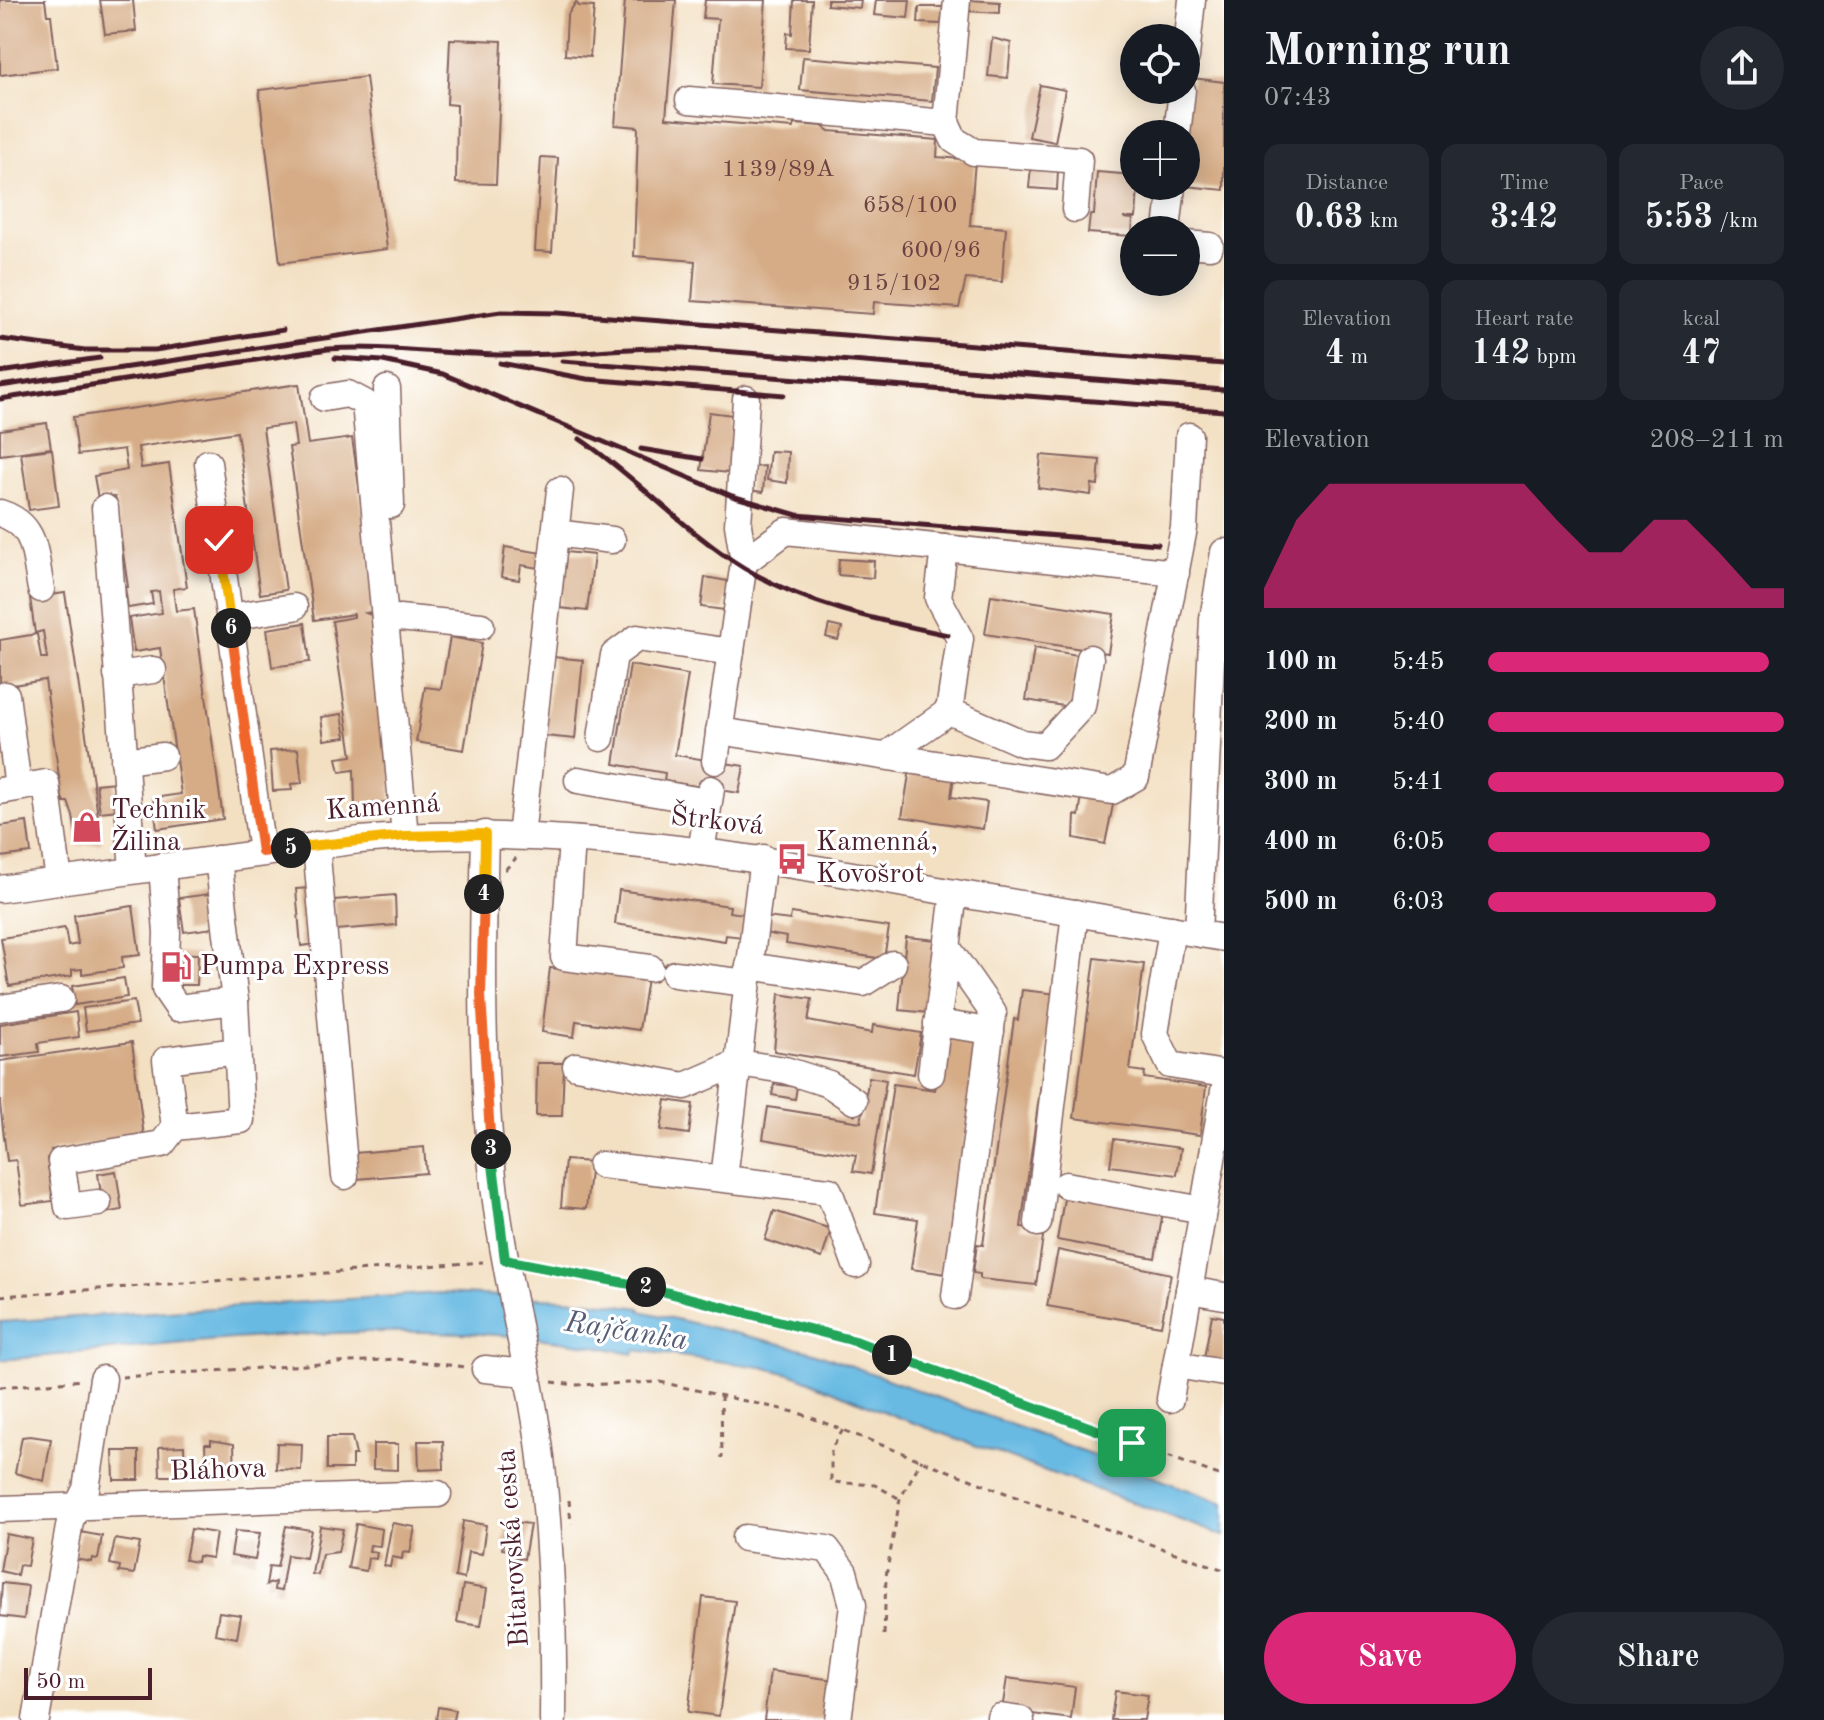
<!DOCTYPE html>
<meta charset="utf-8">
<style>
:root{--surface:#171b24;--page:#242831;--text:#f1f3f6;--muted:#9ea1a6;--accent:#db2777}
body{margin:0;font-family:"Old Standard TT",serif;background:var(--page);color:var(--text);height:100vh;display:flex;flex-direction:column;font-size:30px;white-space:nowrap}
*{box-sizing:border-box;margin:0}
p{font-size:26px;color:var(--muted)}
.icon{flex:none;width:44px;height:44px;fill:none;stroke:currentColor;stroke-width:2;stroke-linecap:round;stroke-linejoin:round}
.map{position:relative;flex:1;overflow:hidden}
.sheet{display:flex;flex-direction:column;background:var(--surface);width:600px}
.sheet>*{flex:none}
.tools{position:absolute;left:1120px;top:24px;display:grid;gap:16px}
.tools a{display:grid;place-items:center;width:80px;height:80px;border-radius:50%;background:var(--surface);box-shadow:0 4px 20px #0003;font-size:40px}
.scale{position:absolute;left:24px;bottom:20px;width:128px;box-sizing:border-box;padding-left:8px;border:4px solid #4a1f2b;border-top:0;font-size:22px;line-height:28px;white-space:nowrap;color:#4a1f2b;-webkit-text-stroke:6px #fff;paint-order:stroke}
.pin{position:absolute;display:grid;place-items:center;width:68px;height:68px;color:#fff;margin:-34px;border-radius:16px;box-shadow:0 4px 12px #0006}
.km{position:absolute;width:40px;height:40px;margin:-20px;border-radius:50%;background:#222;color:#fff;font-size:22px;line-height:40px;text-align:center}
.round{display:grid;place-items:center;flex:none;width:84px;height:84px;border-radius:42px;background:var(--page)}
.headline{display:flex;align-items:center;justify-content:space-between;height:136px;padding:0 40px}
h1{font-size:44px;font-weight:700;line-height:60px}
.figures{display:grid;grid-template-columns:repeat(3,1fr);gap:12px;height:136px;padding:8px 40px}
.figures div{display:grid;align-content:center;border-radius:16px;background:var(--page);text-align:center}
.figures b{font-size:34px;font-weight:700}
.figures small{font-size:22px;font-weight:400}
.figures p{font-size:22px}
.chart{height:224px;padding:16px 40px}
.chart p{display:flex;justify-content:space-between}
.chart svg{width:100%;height:144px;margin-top:8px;fill:var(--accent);opacity:.7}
.cta{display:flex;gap:16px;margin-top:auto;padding:16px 40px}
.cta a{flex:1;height:92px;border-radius:48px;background:var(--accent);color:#fff;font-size:32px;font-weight:700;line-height:92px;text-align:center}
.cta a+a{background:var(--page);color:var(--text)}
ul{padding:0 40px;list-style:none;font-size:26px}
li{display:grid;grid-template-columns:128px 96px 1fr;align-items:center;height:60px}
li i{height:20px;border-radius:10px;background:var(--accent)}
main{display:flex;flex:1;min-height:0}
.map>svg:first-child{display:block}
</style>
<main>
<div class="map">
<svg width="1224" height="1720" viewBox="0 0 1224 1720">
<rect width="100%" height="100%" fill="#fff"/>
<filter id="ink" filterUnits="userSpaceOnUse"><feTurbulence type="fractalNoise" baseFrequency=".0125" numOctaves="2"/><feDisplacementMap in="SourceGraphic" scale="16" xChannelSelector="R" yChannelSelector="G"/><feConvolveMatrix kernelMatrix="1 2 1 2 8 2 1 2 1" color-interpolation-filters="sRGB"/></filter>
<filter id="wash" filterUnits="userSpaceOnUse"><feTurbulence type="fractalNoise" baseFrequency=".006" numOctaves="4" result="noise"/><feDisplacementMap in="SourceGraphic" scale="32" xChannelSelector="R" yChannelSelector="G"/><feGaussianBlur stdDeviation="1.8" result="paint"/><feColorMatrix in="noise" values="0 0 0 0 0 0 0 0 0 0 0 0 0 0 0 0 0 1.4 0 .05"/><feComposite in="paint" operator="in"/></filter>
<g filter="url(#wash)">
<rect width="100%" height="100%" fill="#f3e0c3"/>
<path fill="#68bae3" stroke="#596c87" stroke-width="2" d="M440,1293L582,1300L640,1308L641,1311L811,1351L1224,1503V1536L892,1415L798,1376L762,1367L635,1350L634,1354C434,1309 203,1343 0,1360V1322Z"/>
<g id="blocks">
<g fill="#d5ac86">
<path d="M0,0H45L47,15H51L57,68L0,75Z"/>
<path d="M100,0H133L136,31L105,34Z"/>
<path d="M625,0H676L666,118L793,128L794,124L822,126L829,131L938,140L937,157L975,160L970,225L1006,228L1002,282L966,279L959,308L874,302L873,314L692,301L695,261L634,256L638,127L615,125Z"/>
<path d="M705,0H766L759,87L713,84L718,19L703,18Z"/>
<path d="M794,0H812L809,49L786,48L787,33L792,34Z"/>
<path d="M827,0H861L860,8L827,5Z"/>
<path d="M876,0H910L908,18L874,15Z"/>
<path d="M968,0L1000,2V13L967,11Z"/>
<path d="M576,2L579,6L594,7L590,57L565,55L567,16Z"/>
<path d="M919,7H943L941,24L918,23Z"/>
<path d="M992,38L1011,43L1008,78L988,76Z"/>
<path d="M450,39L502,41L496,184L456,183L457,105L447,104Z"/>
<path d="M803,57L935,68L932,101L800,90Z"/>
<path d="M366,77L387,249L280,263L259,90Z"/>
<path d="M1192,78L1224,82V190L1186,186L1185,134Z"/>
<path d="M1040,85L1065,90L1055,142L1029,137Z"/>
<path d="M541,157L558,158L552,252L535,251Z"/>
<path d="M1031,166L1058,169L1057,190L1029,188Z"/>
<path d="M1097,172L1134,175V186H1138L1136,218H1123L1133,219L1132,236L1088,233L1090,215H1094Z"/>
<path d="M299,384L308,444L352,438L377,611L366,613L371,615L393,774L390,801L355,807L354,770L340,772L337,758L352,756L332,621L354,617V614L314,620L289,447L296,446L293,424L263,428L286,590L260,594L237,432L138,447L141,468L169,464L187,587L173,589L176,611L194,609L223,819L157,829L153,798L181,794L160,648L134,652L129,618L162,613L159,591L151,592L153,604L128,608L125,587H128L115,497L98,499L94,476L127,470L124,449L78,455L73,417Z"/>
<path d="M709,412L733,415L729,473L701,470Z"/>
<path d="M47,423L51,448L0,455V430Z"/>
<path d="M52,449L59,506L29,510L21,453Z"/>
<path d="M770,451L788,452L787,483L767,480Z"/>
<path d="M1041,455L1100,460L1098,485L1092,484L1091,495L1038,488Z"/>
<path d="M765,466L763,492L749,490L751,467Z"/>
<path d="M505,547L542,553L539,568L521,565L519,580L501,577Z"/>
<path d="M566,552L594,555L587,611L560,608Z"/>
<path d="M839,559L874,561L873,578L838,575Z"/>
<path d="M705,577L728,581L724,610L701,607Z"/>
<path d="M65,593L102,843L78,846L73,816L68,802H64L62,797L45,680L0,687V640L37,634L41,658H47L43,631L35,633L30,598Z"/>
<path d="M991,595L1114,614L1108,653L985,634Z"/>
<path d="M305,623L310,662L272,667L267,629Z"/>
<path d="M829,625L842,628L838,640L826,637Z"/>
<path d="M450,637L482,643L464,750L416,742L425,687L441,689Z"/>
<path d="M1034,648L1078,655L1070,707L1026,700Z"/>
<path d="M553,657L583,660L575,739L545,736Z"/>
<path d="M630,665L688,675L675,755L744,766L739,793L664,781L665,773L614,764Z"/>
<path d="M342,714L346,737L324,740L321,717Z"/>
<path d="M298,749L302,783L291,784L292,790L273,791L270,751Z"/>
<path d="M910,769L954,776L951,797L987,802L983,829L902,817Z"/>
<path d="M115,782L118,810L100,812L96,784Z"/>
<path d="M1082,794L1114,800L1105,844L1074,838L1075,815L1079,816Z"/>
<path d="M27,822L31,853L0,857V826Z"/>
<path d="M311,888L316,944L301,946L296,889Z"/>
<path d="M619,890L730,906L729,912L745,914L742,937L726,935L725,941L615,924Z"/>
<path d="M216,893L221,927L184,932L179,898Z"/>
<path d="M395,895L396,925L336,930L334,900Z"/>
<path d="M133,906L140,955L122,957L123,968L82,974V969L72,970V976L9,986L1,938L65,928L68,946L78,944L74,915Z"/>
<path d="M791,913L889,927L884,959L786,944L787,937L763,933L766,917L790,920Z"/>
<path d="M906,937L937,940L929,1013L899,1010Z"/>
<path d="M155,953L198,954L197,985H154Z"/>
<path d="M1095,958L1144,964L1130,1070L1145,1072L1144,1078L1206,1087L1200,1135L1074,1118Z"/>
<path d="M550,968L647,978L639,1030L576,1021L574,1037L542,1032Z"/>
<path d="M124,978L127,997L75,1005L72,986Z"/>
<path d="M1022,990L1058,994L1049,1025L1021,1227L1044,1230L1036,1285L980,1279V1274L973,1273L977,1244L983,1245L1014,1019L1018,1020Z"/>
<path d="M779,994L812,999L808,1021L872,1033L873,1025L921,1033L914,1074L774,1051Z"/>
<path d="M134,1001L138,1024L86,1031L83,1008Z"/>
<path d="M76,1012L79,1037L38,1043L39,1052L0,1057V1024Z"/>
<path d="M948,1038L979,1042L947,1274L911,1269L918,1219L875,1213L893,1084L935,1090Z"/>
<path d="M132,1042L144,1137L51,1150L53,1157L47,1158L53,1201L22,1205L16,1160L7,1161L0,1104V1061Z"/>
<path d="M537,1063H564L562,1116H536Z"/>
<path d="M869,1077L886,1080L871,1174L853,1171L856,1155L763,1139L768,1107L861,1122Z"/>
<path d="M774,1084L797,1087L795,1099L772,1095Z"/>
<path d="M666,1100L693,1104L689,1134L661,1130Z"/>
<path d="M1114,1139L1181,1148L1177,1175L1110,1166Z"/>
<path d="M424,1147L426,1173L357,1179L355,1153Z"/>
<path d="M565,1160L591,1162L586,1209L561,1207Z"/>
<path d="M116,1171L122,1210L104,1213L98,1174Z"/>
<path d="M1065,1193L1163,1212L1155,1258L1057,1240Z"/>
<path d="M774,1211L831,1229L822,1258L765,1240Z"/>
<path d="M1058,1250L1171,1274L1161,1326L1047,1306Z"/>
<path d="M1212,1315L1224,1317V1361L1204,1358Z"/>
<path d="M30,1436L51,1439L44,1481L15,1473L22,1437Z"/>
<path d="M327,1437H352L356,1455H352V1469H327Z"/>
<path d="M211,1440L234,1444L235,1476H221V1470H206L205,1444H211Z"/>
<path d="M418,1441H443L444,1469L419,1470Z"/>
<path d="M277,1443L302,1444L301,1470L276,1469Z"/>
<path d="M373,1444H398V1470L373,1469Z"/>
<path d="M184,1446L185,1476H160L159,1447Z"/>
<path d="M113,1451H139V1480H114Z"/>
<path d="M463,1521L486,1525L482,1554L468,1552L464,1579L455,1577Z"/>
<path d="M507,1521L530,1524L524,1559L508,1556L509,1550L502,1549Z"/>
<path d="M392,1523L415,1527L410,1553L403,1552L402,1559L392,1557L390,1567L384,1566Z"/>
<path d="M356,1524L382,1529L380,1546L370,1545L369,1551L377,1552L376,1559L368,1558L366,1571L348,1568Z"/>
<path d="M286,1526L311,1530L306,1558L287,1555L281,1591L274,1590L275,1582L266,1585L269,1566L277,1567Z"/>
<path d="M320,1526L343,1529L338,1552L322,1554L318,1575L312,1574Z"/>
<path d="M191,1529L216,1533L212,1558L198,1556L197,1562L185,1560Z"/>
<path d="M235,1531L260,1533L255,1560L231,1556Z"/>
<path d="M80,1532L102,1536L98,1559L92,1558L91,1562L75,1559Z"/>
<path d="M6,1534L32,1539L27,1566L19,1565L17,1575L0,1571Z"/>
<path d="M115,1539L140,1543L134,1574L119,1572L120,1566L110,1564Z"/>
<path d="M2,1583L28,1586L24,1619L0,1616Z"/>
<path d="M463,1585L487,1589L481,1626L457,1622Z"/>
<path d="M703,1597L735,1601L719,1716L688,1712Z"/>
<path d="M219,1612L241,1615L237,1638L215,1634Z"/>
<path d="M770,1671L834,1680L829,1720H764Z"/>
<path d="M1007,1678L1075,1687L1071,1719L1002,1710Z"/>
<path d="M1115,1691L1148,1695L1144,1720H1111Z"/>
<path d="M438,1707L455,1710L453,1720H436Z"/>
</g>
</g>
</g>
<g filter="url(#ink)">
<use href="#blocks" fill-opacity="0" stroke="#856360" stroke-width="2"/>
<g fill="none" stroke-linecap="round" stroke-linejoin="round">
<defs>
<g id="minor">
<path d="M1186,57L1192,0"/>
<path d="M689,100L946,123L957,0"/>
<path d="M946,123L954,140L974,152L1079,160L1075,209"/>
<path d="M1177,134L1182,90"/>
<path d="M1167,230L1172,186"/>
<path d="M1186,244L1210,246"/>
<path d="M387,389L391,505"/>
<path d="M324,398L348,394L365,403L405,836"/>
<path d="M208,463L262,852"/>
<path d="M105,508L133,870"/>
<path d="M0,513C38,525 34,555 41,589"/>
<path d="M555,533L612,540"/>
<path d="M744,562L786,531L1176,573"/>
<path d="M230,617L294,607"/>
<path d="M399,618L481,626"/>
<path d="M117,675L153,670"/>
<path d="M6,695L18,787"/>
<path d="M949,711L1022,743L1045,746L1082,706L1090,658"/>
<path d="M719,731L1112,791L1136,777L1184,528L1189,436"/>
<path d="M601,738L614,655L637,638L731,652"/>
<path d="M885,756L949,711L960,639L938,598L944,548"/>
<path d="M124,761L163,756"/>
<path d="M715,761L744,562L738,525L746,399"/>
<path d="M578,780L708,802"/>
<path d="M0,791L46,783L59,881"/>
<path d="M485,834C482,960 480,1085 497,1209C508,1287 528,1364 539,1442C551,1534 554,1627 553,1720"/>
<path d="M521,836L560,490"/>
<path d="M572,840L564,957L650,968"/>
<path d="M316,845L345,1176"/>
<path d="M701,852L711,789"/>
<path d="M162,866L167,933L165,989L178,1008L235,1001"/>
<path d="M0,889L360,840C558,823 756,857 949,892C1041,908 1132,922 1224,938"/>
<path d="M1172,929L1155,1034L1170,1065L1224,1074"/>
<path d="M1198,933L1213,619L1224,552"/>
<path d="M947,947L993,1013L955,1296"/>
<path d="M749,966L863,983L893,964"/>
<path d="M675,974L747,983"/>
<path d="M0,1008L61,999"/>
<path d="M937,1023L991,1031"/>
<path d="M576,1066L685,1086L738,1063L785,1070L829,1084L854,1101"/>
<path d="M931,1074L954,893"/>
<path d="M175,1127L166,1060L238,1051"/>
<path d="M601,1165L829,1191L856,1265"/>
<path d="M724,1178L763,858"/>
<path d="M1066,1185L1203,1210"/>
<path d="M98,1203L68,1207L61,1161L162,1144L175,1127L241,1120L235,1001L218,859"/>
<path d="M1038,1223L1075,913"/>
<path d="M1189,1290L1224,1296"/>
<path d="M1176,1365L1224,1373"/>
<path d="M485,1369L526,1373"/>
<path d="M1170,1399L1224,1091"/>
<path d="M0,1509L438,1494"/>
<path d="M745,1538L827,1549L844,1572L853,1605L838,1720"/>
<path d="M1000,1717L1021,1720"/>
<path d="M36,1720L70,1521L86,1489L103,1379"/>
</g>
</defs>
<use href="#minor" stroke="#856360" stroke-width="29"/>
<g stroke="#856360" stroke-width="3" stroke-dasharray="6 6" stroke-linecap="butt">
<path d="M505,870L516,858"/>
<path d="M526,1262L615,1279L855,1341L1224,1477"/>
<path d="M0,1296L483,1262"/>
<path d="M122,1377L397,1359L465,1367"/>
<path d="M552,1382L577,1385L660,1382L799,1413L1021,1499L1224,1570"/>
<path d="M0,1387L83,1380"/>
<path d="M721,1395L722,1458"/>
<path d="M843,1430L831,1449V1482L875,1485L900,1499"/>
<path d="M569,1500L571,1524"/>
<path d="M884,1635L886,1576L900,1499L922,1459"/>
</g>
<use href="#minor" stroke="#fff" stroke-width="26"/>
<g stroke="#4a1f2b" stroke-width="5">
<path d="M0,339L85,350H155L283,330"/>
<path d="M335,358L383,361L443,374L732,496L797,515L1158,544"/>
<path d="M562,361L1224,411"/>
<path d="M500,363L587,379L784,395"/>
<path d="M0,372L100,358"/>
<path d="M0,386L501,312L558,313L1224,364"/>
<path d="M0,399L328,349C388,345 446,355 506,355C565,356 624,346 684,348L1224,390"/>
<path d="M580,439C638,478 685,532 744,568C808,606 876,620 948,635"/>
<path d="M641,449L702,459"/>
</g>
</g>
</g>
<g fill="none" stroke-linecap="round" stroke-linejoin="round" filter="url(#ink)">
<defs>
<path id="split-1" d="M892,1355L1132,1443"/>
<path id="split-2" d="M646,1287L855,1341L892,1355"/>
<path id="split-3" d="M491,1149L505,1260L646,1287"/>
<path id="split-4" d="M484,894L481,995L491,1149"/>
<path id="split-5" d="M291,848L405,836L485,834L484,894"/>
<path id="split-6" d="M231,628L262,852L291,848"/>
<path id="split-7" d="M219,540L231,628"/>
</defs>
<use href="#split-1" stroke="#fff" stroke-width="16"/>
<use href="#split-2" stroke="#fff" stroke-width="16"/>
<use href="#split-3" stroke="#fff" stroke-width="16"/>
<use href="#split-4" stroke="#fff" stroke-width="16"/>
<use href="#split-5" stroke="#fff" stroke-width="16"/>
<use href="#split-6" stroke="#fff" stroke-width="16"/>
<use href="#split-7" stroke="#fff" stroke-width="16"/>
<use href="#split-1" stroke="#22a559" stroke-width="10"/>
<use href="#split-2" stroke="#22a559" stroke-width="10"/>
<use href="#split-3" stroke="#22a559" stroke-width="10"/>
<use href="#split-4" stroke="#f0652b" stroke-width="10"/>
<use href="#split-5" stroke="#f5b400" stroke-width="10"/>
<use href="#split-6" stroke="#f0652b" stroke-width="10"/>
<use href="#split-7" stroke="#f5b400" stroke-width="10"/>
</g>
<defs>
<symbol id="shop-bare" viewBox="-9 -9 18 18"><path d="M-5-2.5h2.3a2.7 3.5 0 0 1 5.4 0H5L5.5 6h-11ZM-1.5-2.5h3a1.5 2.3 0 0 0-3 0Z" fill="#d1495b" stroke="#fff" stroke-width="2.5" paint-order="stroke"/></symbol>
<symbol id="bus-bare" viewBox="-9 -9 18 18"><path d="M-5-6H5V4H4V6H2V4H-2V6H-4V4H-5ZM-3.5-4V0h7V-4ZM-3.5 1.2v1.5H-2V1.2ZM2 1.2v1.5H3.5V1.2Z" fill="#d1495b" stroke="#fff" stroke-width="2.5" paint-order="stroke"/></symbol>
<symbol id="fuel-bare" viewBox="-9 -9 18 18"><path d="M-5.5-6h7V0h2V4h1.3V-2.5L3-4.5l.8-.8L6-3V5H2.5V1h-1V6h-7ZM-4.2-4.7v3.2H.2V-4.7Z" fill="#d1495b" stroke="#fff" stroke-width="2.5" paint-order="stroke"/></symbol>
</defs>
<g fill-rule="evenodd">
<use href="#shop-bare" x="65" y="805" width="44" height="44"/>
<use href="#bus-bare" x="770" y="837" width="44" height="44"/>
<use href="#fuel-bare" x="154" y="945" width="44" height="44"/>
</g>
<g text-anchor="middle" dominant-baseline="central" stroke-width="6" stroke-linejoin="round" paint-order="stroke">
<g font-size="24" fill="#6d4242">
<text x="778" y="170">1139/89A</text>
<text x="910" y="206">658/100</text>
<text x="941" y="251">600/96</text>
<text x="894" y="284">915/102</text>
</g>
<g font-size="28" fill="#4a1f2b" stroke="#fff">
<text transform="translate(383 808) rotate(-4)">Kamenná</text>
<text transform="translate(717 822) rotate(6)">Štrková</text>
<text transform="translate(218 1471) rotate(-2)">Bláhova</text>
<text transform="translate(514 1548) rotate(-94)">Bitarovská cesta</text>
</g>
<g font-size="28" fill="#4a1f2b" stroke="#fff" text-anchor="start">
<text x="111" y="811">Technik<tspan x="111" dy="32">Žilina</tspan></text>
<text x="816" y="843">Kamenná,<tspan x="816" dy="32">Kovošrot</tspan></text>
<text x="200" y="967">Pumpa Express</text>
</g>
<g font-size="30" font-style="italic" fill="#565d75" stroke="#fff">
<text transform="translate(626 1332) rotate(9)">Rajčanka</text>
</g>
</g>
</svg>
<div class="tools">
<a><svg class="icon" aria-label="locate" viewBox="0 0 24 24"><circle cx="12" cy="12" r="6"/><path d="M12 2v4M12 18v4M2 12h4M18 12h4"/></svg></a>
<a>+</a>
<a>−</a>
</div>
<div class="scale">50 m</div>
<div class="pin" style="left:1132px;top:1443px;background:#1e9e55"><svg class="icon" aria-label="arrive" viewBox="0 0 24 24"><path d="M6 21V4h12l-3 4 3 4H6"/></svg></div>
<div class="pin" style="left:219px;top:540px;background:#d93025"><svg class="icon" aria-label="check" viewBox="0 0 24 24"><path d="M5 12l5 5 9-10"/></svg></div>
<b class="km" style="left:892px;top:1355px">1</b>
<b class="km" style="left:646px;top:1287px">2</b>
<b class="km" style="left:491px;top:1149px">3</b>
<b class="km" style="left:484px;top:894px">4</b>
<b class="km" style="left:291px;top:848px">5</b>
<b class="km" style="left:231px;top:628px">6</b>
</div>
<section class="sheet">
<div class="headline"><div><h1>Morning run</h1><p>07:43</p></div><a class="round"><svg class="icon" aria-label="share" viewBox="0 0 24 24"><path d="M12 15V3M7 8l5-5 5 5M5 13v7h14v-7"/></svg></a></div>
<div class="figures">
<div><p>Distance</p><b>0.63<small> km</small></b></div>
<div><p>Time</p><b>3:42</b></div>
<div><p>Pace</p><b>5:53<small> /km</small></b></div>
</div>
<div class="figures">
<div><p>Elevation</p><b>4<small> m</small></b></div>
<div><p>Heart rate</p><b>142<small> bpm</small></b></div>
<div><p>kcal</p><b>47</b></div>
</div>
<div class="chart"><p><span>Elevation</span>208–211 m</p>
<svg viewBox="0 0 160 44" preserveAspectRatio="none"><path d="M0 44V38L10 17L20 6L30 6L40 6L50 6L60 6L70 6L80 6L90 17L100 27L110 27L120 17L130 17L140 27L150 38L160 38V44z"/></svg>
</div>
<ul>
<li><b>100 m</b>5:45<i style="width:95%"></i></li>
<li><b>200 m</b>5:40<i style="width:100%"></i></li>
<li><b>300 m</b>5:41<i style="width:100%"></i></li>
<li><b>400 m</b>6:05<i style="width:75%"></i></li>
<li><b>500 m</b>6:03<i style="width:77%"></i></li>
</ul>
<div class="cta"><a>Save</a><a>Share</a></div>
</section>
</main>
